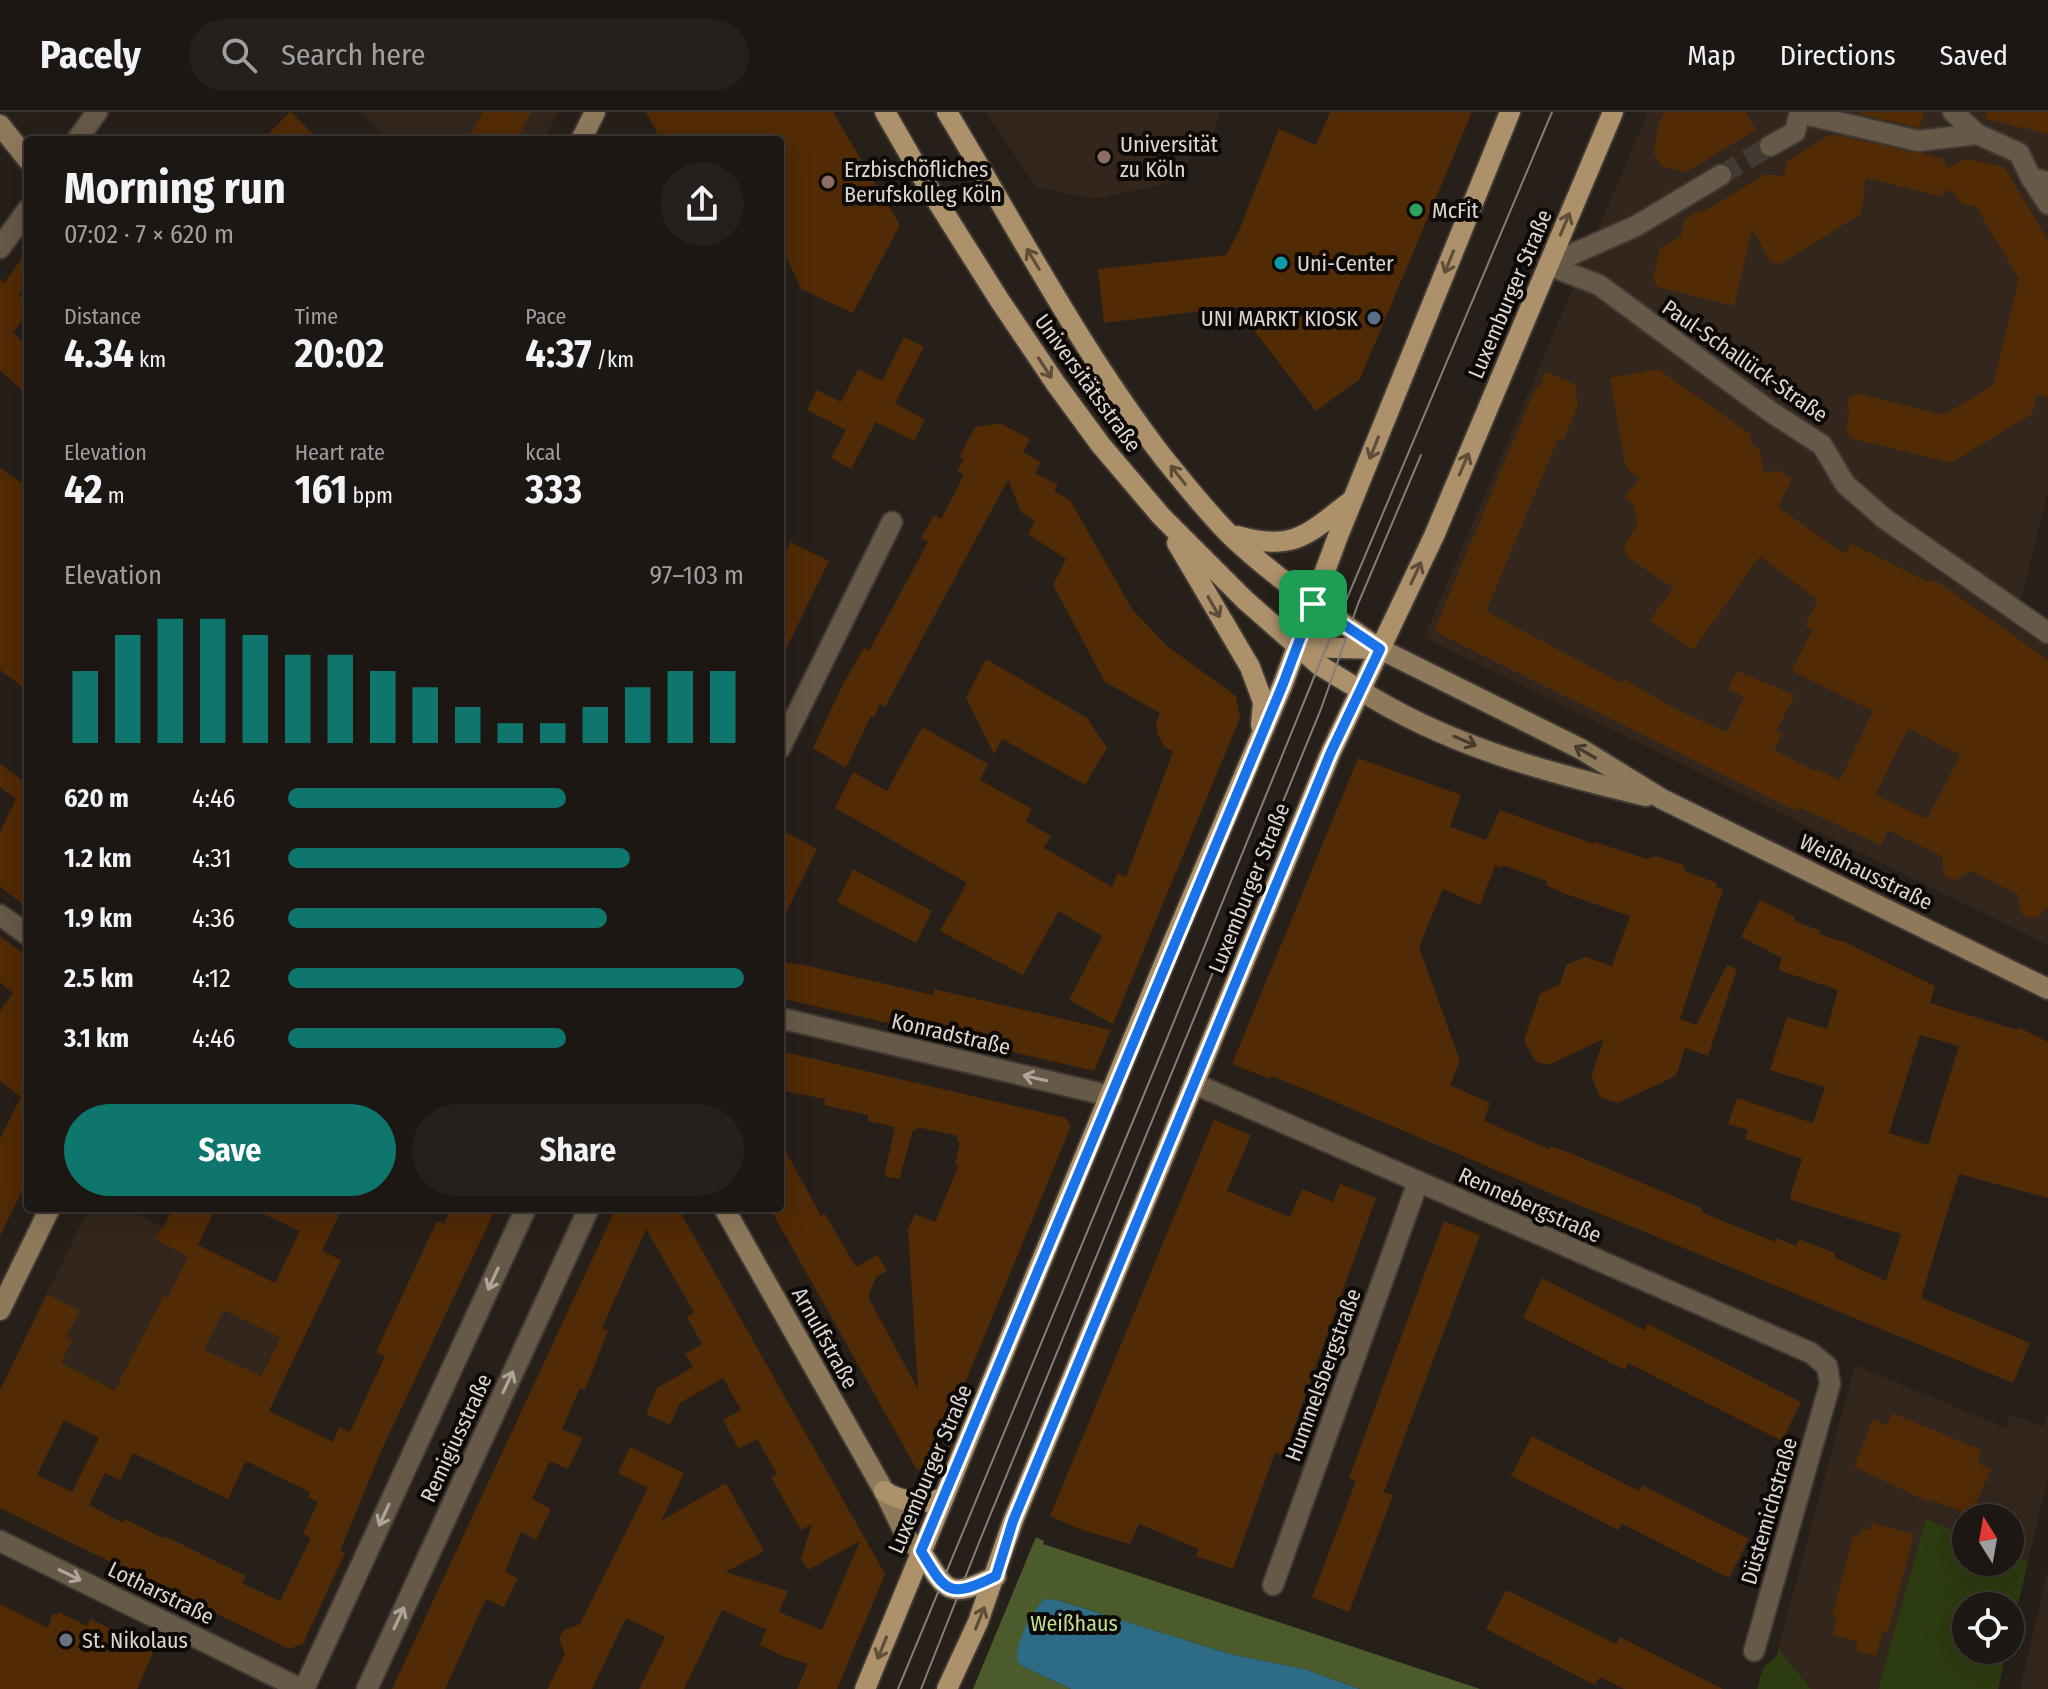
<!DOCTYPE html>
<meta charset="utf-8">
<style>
:root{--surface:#1d1713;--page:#25201c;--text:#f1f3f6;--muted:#a09fa0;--line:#3b3633;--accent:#0f766e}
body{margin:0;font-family:"Fira Sans Condensed",sans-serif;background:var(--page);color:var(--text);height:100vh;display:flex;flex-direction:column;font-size:30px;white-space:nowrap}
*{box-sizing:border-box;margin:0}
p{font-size:26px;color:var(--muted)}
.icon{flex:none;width:44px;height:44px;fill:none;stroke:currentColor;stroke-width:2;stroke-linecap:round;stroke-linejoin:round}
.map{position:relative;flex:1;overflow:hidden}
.sheet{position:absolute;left:24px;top:24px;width:760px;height:1076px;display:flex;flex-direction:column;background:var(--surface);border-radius:8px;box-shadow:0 8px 32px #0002,0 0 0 2px var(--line)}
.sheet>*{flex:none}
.needle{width:52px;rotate:349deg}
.fabs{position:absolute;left:1952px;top:1392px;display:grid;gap:16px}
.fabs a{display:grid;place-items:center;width:72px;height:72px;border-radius:50%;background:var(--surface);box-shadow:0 8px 32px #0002,0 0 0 2px var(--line);font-size:40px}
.pin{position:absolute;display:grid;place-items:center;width:68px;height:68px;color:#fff;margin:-34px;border-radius:16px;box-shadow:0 4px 12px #0006}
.round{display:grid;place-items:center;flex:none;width:84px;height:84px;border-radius:42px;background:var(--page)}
.headline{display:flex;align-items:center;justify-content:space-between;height:136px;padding:0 40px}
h1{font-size:44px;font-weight:700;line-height:60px}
.metrics{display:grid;grid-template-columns:repeat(3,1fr);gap:12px;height:136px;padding:8px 40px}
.metrics div{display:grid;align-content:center}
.metrics b{font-size:40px;font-weight:700}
.metrics small{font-size:22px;font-weight:400}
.metrics p{font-size:22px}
.chart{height:224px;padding:16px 40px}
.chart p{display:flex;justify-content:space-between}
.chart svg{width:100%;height:144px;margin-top:8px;stroke:var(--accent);stroke-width:6}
.primary-button{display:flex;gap:16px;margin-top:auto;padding:16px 40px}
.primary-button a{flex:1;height:92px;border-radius:48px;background:var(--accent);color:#fff;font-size:32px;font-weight:700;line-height:92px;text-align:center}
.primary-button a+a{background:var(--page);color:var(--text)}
ul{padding:0 40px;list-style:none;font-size:26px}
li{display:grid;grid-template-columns:128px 96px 1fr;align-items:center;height:60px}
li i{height:20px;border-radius:10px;background:var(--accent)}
header{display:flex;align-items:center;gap:48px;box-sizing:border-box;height:112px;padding:0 40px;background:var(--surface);border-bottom:2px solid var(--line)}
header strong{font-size:38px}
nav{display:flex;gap:44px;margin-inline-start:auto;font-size:28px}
.search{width:560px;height:72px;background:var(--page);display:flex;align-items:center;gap:20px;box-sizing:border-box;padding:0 28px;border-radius:44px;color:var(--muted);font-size:30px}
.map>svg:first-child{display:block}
</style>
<header>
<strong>Pacely</strong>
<div class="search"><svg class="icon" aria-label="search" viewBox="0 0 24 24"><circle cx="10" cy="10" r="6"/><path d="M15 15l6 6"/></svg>Search here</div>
<nav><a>Map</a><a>Directions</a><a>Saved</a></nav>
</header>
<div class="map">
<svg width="2048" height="1577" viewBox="0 0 2048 1577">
<rect width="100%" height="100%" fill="#271f19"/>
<g fill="#33271d">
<path d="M361,0H558L544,28H389Z"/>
<path d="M986,0H1220L1213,20L1171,71L1093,87L1036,75Z"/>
<path d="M1648,0H2048V379L2016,508L2048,534V833L1424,525Z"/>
<path d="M89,1096H125L299,1184L228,1332L22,1232Z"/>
<path d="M1855,1253L2006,1316L2010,1302L2043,1315L2048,1299V1365L2028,1450L2010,1442V1406H1966V1424L1926,1408L1878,1577H1813L1778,1537Z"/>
<path d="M2048,1457V1577H2020Z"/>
</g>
<g fill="#2d3b10">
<path d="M1926,1407L1966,1424V1450H2010V1442L2028,1450L2010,1526V1494H1966V1538H2007L1998,1577H1878Z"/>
<path d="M1778,1537L1811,1576L1813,1577H1757L1763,1556L1777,1544Z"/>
</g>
<path fill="#4b5b2b" d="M1036,1425L1044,1429L1043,1432L1480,1577H1360L1304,1557L1230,1542L1057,1488L1038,1494L1017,1541L1020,1553L1071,1577H973Z"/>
<path fill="#2e6b84" d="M1044,1487L1057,1488L1230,1542L1304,1557L1360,1577H1071L1020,1553L1017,1547C1016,1528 1032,1500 1044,1487Z"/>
<g fill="#512a06" fill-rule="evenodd">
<path d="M290,0H291L319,28H262Z"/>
<path d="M483,0H531L517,28H468Z"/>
<path d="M646,0H833L900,113L853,201L801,177L780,131V28H661Z"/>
<path d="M1330,0H1472L1360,267L1316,299L1236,195L1104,211L1098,157L1226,143L1238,121L1279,17L1316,33Z"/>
<path d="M1664,0H1746L1756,18L1686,60L1662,54L1653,40L1658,22L1656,19Z"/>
<path d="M1861,0H1924L1919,16L1859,2Z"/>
<path d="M1986,0H2048V22L1986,7Z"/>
<path d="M1831,22L1942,46L1948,56L1966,47L2004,55L2048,128V286L2037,283L2032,302L1951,351L1850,326L1846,318L1850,300L1846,299L1849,286L1857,281L1944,303L1993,273L2019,166L1976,95L1960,91L1950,77L1939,84L1866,66L1861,102L1780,152L1771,150L1752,117L1734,194L1658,175L1653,167L1660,136L1681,124L1685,107L1700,98L1703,100L1766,62L1784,64L1787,49Z"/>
<path d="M28,138V171L19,183L28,191V199L13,221L28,235V284L0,258V168L4,171Z"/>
<path d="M904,225L924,235L895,291L925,308L914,329L876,310L851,357L831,346L846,318L807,298L817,278L841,290L858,257L882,269Z"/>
<path d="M1658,257L1750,322L1752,332L1760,338L1764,361L1778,358L1792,367L1778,395L1844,442L1852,432L1929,470L1935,468L2048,548V795L2038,805L2028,806L2021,801L2018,782L1971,759L1956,768L1948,766L1943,760L1942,744L1888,718L1881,733L1798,695L1796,699L1434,519L1536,275L1539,276L1545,260L1575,272L1578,294L1563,329L1558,327L1486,499L1587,553L1622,571L1624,567L1674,596L1727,620L1744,585L1728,577L1737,559L1795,583L1776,619L1782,622L1774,638L1815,659L1817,657L1840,668L1873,599L1792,559L1813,517L1805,514L1818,488L1760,444L1693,538L1650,508L1673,476L1626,444L1624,433L1637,414L1634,393L1625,386L1639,366L1626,356L1610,266ZM1908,616L1960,643L1927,707L1875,683Z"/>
<path d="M1000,311L1030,327L1023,340L1041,350L1035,361L1058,373L1054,379L1070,388L1132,497L1167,534L1236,584L1240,606L1113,912L1069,888L1102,824L1059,799L1023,863L940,819L967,771L835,696L853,660L887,679L922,615L988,652L980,668L1032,697L1026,709L1051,724L1044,736L1112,775L1118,761L1126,765L1173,640L1164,634L1158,623L1156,612L1160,601L1105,570L1053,473L1066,447L1028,422L1035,409L1021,400L1008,368L885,595L880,592L873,606L871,604L846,656L813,636L843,572L864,536L869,539L928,430L921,426L934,403L941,407L964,363L957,359L964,347L959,345L975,315Z"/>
<path d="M0,356L28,375V579L0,558Z"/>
<path d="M790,430L829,449L780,549V451Z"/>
<path d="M986,547L1087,606L1107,636L1085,673L1002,627L994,642L966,586Z"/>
<path d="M1358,646L1461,683L1450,715L1486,728L1500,698L1594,732L1595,730L1647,747L1655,744L1684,753L1685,759L1717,771L1716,775L1723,777L1680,907L1696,913L1727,853L1737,857L1708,944L1685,936L1676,964L1618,991L1601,986L1591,965L1604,927L1548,953L1535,949L1524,928L1540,882L1560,872L1566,853L1585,845L1612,854L1630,804L1563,781L1546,773L1547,769L1502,753L1501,756L1495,754L1480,793L1443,777L1419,835L1460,949L1450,973L1490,991L1484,1009L1549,1037L1550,1034L1573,1042L1702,1096L1701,1100L1775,1130L1776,1126L1796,1134L1799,1127L1835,1141L1834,1145L1886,1169L1901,1122L1791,1088V1080L1802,1047L1745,1027L1748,1018L1728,1012L1737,986L1813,1011L1825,975L1770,958L1787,905L1827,917L1838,878L1778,858L1782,846L1741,825L1760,788L1795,805L1794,809L1821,819L1819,822L1847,831L1935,874L1930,891L2017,918L2018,915L2048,930V1086L1959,1062L1921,1186L2030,1231L2013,1271L1557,1084L1319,983L1271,964L1270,967L1232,952ZM1920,923L1959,934L1928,1033L1889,1021Z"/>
<path d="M0,652L25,670L28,663V796L0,775V720L16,687L0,675Z"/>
<path d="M780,717L817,737L780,813Z"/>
<path d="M853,757L932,799L916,831L837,790Z"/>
<path d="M0,824L28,845V1066L0,1124V1026L21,985L0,969V899L13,881L0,871Z"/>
<path d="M780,850L804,853L933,883L934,877L1111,918L1094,959L780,886Z"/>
<path d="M780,939L1066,1006L1071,1014L929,1358H917L770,1096H780V1029L821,1104L825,1102L856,1155L878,1143L887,1159L876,1165L868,1185L918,1277L908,1117L915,1102L935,1110L959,1053L955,1052L960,1030L957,1029L958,1024L917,1015L916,1019L913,1018L899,1067L884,1064L895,1015L868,1009V1003L824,993L825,987L780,978Z"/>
<path d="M1214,1008L1251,1023L1227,1079L1290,1105L1302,1077L1333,1090L1340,1072L1376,1086L1284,1343L1275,1341L1233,1457L1196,1444L1199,1437L1139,1412L1130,1432L1082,1418L1050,1404Z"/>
<path d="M174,1096H216L198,1133L275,1171L300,1119L251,1096H325L339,1103L322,1139L341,1148L269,1299L333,1330L339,1315L350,1320L385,1244L376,1240L437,1109L444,1112L451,1096H496L383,1335L340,1439L345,1441L303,1532L289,1537L0,1396V1278L47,1182L80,1199L66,1225L72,1228L61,1251L115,1278L164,1184L168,1185L188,1144L155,1128ZM224,1198L280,1225L261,1264L204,1238ZM64,1308L99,1326L72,1380L37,1363ZM133,1341L228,1387L246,1349L310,1380L308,1385L318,1390L303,1422L311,1426L280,1489L242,1471L246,1464L165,1424L164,1427L125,1407L123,1411L89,1393L105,1361L120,1368Z"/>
<path d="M616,1096H678L885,1462L837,1577H797L808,1552L782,1544L760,1533L766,1517L722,1498L684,1577H639L665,1525L626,1506L592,1577H547L565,1542L559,1526L564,1518L580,1512L648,1376L618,1361L630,1335L684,1361L661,1409L726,1371L764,1439L726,1460L788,1479L779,1500L822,1518L860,1429L808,1458L801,1447L812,1412L801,1418L771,1365L777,1362L757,1327L739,1337L723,1308L741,1298L723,1266L680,1291L670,1313L646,1302L657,1276L693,1255L685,1242L702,1232L687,1205L694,1200L646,1117L602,1216L608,1219L585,1278L580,1276L562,1317L583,1326L568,1357L550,1349L532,1387L551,1397L536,1428L521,1420L505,1460L518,1466L504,1495L486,1487L445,1577H392Z"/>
<path d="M1444,1109L1480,1123L1384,1380L1393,1383L1349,1500L1312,1485L1356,1369L1349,1366Z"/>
<path d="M1542,1166L1644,1218L1648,1212L1801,1290L1782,1329L1628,1251L1625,1258L1523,1206Z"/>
<path d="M1892,1301L1982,1338L1977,1350L1991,1357L1971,1404L1933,1388L1931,1391L1854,1355L1873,1307L1887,1314Z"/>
<path d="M1532,1324L1639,1379L1642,1373L1749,1427L1729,1466L1622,1412L1618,1418L1511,1364Z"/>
<path d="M1872,1411L1914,1422L1888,1520L1883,1519L1876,1544L1855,1539L1858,1530L1833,1523L1837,1506L1832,1505L1853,1424L1859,1426L1861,1417L1869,1419Z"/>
<path d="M1506,1478L1616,1532L1620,1525L1723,1577H1624L1600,1565L1595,1573L1486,1517Z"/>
<path d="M0,1492L48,1516L53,1501L57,1503L59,1500L87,1514L91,1507L154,1539L137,1577H0Z"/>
</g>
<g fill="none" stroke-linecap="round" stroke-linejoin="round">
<path stroke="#423b35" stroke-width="20" stroke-dasharray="20 10" stroke-linecap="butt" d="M1721,63L1770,34"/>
<defs>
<g id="street">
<path d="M1953,0L1977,22L2019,41L2031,66L2048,70"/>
<path d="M1800,1L1918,29L1977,22"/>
<path d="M77,28L97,0"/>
<path d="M1770,34L1795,20L1800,0"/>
<path d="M2031,66L2048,92"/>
<path d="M0,136L28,97"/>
<path d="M1548,153L1599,173L1771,300L1822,333L1845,372L1885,407L2048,521"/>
<path d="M1548,153L1636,114L1721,63"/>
<path d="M780,636L892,410"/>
<path d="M0,803L28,823"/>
<path d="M780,906L1111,984"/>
<path d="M1195,972L1811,1241L1827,1254L1830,1272L1754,1539"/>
<path d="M0,1429L301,1577"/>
<path d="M1273,1473L1418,1070"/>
<path d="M304,1577L526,1096"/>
<path d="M367,1577L589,1096"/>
</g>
<g id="secondary">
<path d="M0,13L28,48"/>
<path d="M581,28L595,0"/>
<path d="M1380,537L1581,637L1662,687L2048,877"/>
<path d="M1360,578C1446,633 1548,661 1646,684"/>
<path d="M724,1096L884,1379L908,1428L921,1439"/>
<path d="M0,1198L50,1096"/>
</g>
<g id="primary">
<path d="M885,0L930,78L1000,189L1056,272L1100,332L1161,404L1245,488L1319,553L1360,578"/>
<path d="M947,0C1017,116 1080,237 1163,345C1184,371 1206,399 1230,423C1276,467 1328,501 1380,537"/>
<path d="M1237,424C1294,440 1308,422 1351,389"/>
<path d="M1177,431L1250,555L1263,590L1261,613"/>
<path d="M1297,535L1380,537"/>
<path d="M884,1379C901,1390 924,1393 943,1386"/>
<path d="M921,1439C947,1481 949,1487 996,1464"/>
<path d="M865,1577L1171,835L1283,572L1338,424L1510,0"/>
<path d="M947,1577L978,1510L1013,1409L1331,640L1434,424L1613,0"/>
</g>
</defs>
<use href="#street" stroke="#403933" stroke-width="24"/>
<use href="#secondary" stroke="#403933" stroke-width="24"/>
<use href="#primary" stroke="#403933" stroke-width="24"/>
<use href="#street" stroke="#675947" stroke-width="20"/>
<use href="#secondary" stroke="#8e795b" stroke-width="20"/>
<use href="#primary" stroke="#ad916b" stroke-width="20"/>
<g stroke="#847d78" stroke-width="2">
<path d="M898,1577L1157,951L1319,553L1552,0"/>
<path d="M921,1577L980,1428L1321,597L1358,492L1421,343"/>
</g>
</g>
<defs><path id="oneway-shaft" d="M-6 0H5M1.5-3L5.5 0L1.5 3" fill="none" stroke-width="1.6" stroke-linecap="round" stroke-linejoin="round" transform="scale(2)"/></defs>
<g stroke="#5d4d39">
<use href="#oneway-shaft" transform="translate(1565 112) rotate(-67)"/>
<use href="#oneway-shaft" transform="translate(1033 147) rotate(-121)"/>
<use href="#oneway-shaft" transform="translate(1449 150) rotate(112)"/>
<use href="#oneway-shaft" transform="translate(1045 256) rotate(57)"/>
<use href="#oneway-shaft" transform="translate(1374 336) rotate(112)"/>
<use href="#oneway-shaft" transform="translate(1464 352) rotate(-67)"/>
<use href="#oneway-shaft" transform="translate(1178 363) rotate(-128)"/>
<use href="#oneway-shaft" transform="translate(1416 461) rotate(-65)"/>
<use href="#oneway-shaft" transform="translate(1214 495) rotate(60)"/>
<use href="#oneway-shaft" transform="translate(980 1506) rotate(-68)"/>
<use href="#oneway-shaft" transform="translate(882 1536) rotate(112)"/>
</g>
<g stroke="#473b2d">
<use href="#oneway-shaft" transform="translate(1465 629) rotate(23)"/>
<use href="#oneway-shaft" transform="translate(1585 640) rotate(-150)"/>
</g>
<g stroke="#aea59b">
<use href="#oneway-shaft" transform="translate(1035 966) rotate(-167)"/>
<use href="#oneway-shaft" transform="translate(493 1167) rotate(115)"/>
<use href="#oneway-shaft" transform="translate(508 1270) rotate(-65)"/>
<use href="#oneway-shaft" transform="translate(384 1403) rotate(115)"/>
<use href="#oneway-shaft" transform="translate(70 1463) rotate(26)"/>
<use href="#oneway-shaft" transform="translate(399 1506) rotate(-65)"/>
</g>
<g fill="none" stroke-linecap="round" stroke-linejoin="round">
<defs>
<path id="route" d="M1313,492L1380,537L1331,640L1013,1409L996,1464C949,1487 946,1481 921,1439L1283,572Z"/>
</defs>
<use href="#route" stroke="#fff" stroke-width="16"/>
<use href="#route" stroke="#1a73e8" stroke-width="10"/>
</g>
<g fill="#8d6e63" stroke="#0d0907" stroke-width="3">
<circle cx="1104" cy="45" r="8"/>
<circle cx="828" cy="70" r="8"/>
</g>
<circle fill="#2e9e5b" stroke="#0d0907" stroke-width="3" cx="1416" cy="98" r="8"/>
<circle fill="#0f9aa8" stroke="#0d0907" stroke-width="3" cx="1281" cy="151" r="8"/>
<circle fill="#5c6f8a" stroke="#0d0907" stroke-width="3" cx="1374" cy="206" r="8"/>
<circle fill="#6b7280" stroke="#0d0907" stroke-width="3" cx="66" cy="1528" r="8"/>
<g text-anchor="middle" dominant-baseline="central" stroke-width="8" stroke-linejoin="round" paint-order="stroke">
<g font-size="22" fill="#ddd7d3" stroke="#0d0907" text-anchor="start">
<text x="1120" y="32">Universität<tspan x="1120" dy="25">zu Köln</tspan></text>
<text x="844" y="57">Erzbischöfliches<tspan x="844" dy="25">Berufskolleg Köln</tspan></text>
<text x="1432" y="98">McFit</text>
<text x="1297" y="151">Uni-Center</text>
<text x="1358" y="206" text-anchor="end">UNI MARKT KIOSK</text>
<text x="82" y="1528">St. Nikolaus</text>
</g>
<g font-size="22" fill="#ddd7d3" stroke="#0d0907">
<text transform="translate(1510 182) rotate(-67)">Luxemburger Straße</text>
<text transform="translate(1745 249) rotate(35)">Paul-Schallück-Straße</text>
<text transform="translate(1088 271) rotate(54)">Universitätsstraße</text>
<text transform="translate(1866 760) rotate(26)">Weißhausstraße</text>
<text transform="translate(1249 776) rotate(-68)">Luxemburger Straße</text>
<text transform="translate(951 922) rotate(13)">Konradstraße</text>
<text transform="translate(1530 1093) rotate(24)">Rennebergstraße</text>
<text transform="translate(825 1226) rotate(61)">Arnulfstraße</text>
<text transform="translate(1323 1263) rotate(-70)">Hummelsbergstraße</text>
<text transform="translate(456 1326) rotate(-65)">Remigiusstraße</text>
<text transform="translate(930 1357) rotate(-67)">Luxemburger Straße</text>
<text transform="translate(1769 1399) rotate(-74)">Düstemichstraße</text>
<text transform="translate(161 1481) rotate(26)">Lotharstraße</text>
</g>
<g font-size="22" fill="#c3df92" stroke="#0d0907">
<text x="1074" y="1511">Weißhaus</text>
</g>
</g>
</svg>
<div class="fabs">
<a><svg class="needle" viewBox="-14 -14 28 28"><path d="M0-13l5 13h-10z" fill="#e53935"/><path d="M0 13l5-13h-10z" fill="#a09fa0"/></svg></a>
<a><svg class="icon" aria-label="locate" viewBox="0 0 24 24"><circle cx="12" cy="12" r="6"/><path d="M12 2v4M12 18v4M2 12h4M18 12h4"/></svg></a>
</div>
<div class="pin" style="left:1313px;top:492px;background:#1e9e55"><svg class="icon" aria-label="arrive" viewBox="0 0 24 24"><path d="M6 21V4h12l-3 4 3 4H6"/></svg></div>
<section class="sheet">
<div class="headline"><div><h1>Morning run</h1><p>07:02 · 7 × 620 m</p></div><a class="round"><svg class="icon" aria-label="share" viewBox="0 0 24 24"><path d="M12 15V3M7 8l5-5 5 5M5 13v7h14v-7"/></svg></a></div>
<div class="metrics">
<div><p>Distance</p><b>4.34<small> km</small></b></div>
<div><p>Time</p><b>20:02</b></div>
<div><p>Pace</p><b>4:37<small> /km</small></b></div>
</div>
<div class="metrics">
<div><p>Elevation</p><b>42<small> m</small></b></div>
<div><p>Heart rate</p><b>161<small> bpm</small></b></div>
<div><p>kcal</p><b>333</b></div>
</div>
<div class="chart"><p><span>Elevation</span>97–103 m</p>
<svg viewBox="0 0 160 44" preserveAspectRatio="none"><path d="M5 44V22M15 44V11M25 44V6M35 44V6M45 44V11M55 44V17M65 44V17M75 44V22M85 44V27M95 44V33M105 44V38M115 44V38M125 44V33M135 44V27M145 44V22M155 44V22"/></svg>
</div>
<ul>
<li><b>620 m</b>4:46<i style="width:61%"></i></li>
<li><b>1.2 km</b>4:31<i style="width:75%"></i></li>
<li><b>1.9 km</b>4:36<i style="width:70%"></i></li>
<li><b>2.5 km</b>4:12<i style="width:100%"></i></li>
<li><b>3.1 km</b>4:46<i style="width:61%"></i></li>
</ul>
<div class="primary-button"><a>Save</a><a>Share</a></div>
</section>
</div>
